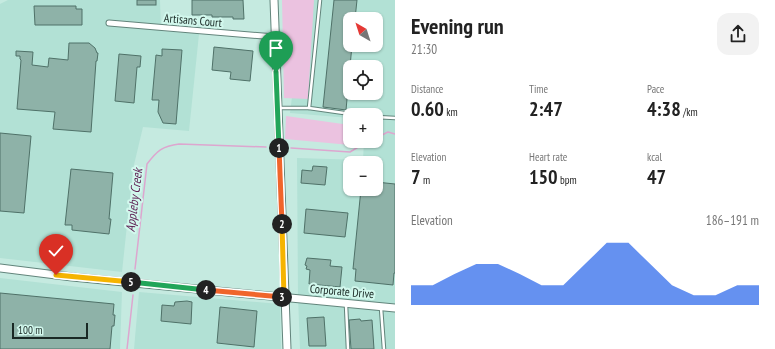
<!DOCTYPE html>
<meta charset="utf-8">
<style>
:root{--surface:#fff;--page:#f2f2f2;--text:#222;--muted:#767676;--accent:#2563eb}
body{margin:0;font-family:"PT Sans Narrow",sans-serif;background:var(--page);color:var(--text);height:100vh;display:flex;flex-direction:column;font-size:15px;white-space:nowrap}
*{box-sizing:border-box;margin:0}
p{font-size:13px;color:var(--muted)}
.icon{flex:none;width:22px;height:22px;fill:none;stroke:currentColor;stroke-width:2;stroke-linecap:round;stroke-linejoin:round}
.map{position:relative;flex:1;overflow:hidden}
.panel{display:flex;flex-direction:column;background:var(--surface);width:380px}
.panel>*{flex:none}
.needle{width:26px;rotate:321deg}
.controls{position:absolute;left:343px;top:12px;display:grid;gap:8px}
.controls a{display:grid;place-items:center;width:40px;height:40px;border-radius:8px;background:var(--surface);box-shadow:0 1px 3px #0004;font-size:20px}
.scale{position:absolute;left:12px;bottom:10px;width:76px;box-sizing:border-box;padding-left:4px;border:2px solid #192824;border-top:0;font-size:11px;line-height:14px;white-space:nowrap;color:#192824;-webkit-text-stroke:3px #d2f8ed;paint-order:stroke}
.pin{position:absolute;display:grid;place-items:center;width:34px;height:34px;color:#fff;margin:-41px -17px;border-radius:50% 50% 50% 0;rotate:-45deg;box-shadow:0 0 4px #0007}
.pin .icon{rotate:45deg}
.km{position:absolute;width:20px;height:20px;margin:-10px;border-radius:50%;background:#222;color:#fff;font-size:11px;line-height:20px;text-align:center}
.round{display:grid;place-items:center;flex:none;width:42px;height:42px;border-radius:12px;background:var(--page)}
.headline{display:flex;align-items:center;justify-content:space-between;height:68px;padding:0 16px}
h1{font-size:22px;font-weight:800;line-height:30px}
.stats{display:grid;grid-template-columns:repeat(3,1fr);gap:6px;height:68px;padding:4px 16px}
.stats div{display:grid;align-content:center}
.stats b{font-size:20px;font-weight:800}
.stats small{font-size:11px;font-weight:400}
.stats p{font-size:11px}
.chart{height:112px;padding:8px 16px}
.chart p{display:flex;justify-content:space-between}
.chart svg{width:100%;height:72px;margin-top:4px;fill:var(--accent);opacity:.7}
main{display:flex;flex:1;min-height:0}
.map>svg:first-child{display:block}
</style>
<main>
<div class="map">
<svg width="395" height="349" viewBox="0 0 395 349">
<rect width="100%" height="100%" fill="#c5eae0"/>
<g fill="#b2e1d5" fill-rule="evenodd">
<path d="M8,0H160L161,31L199,34L189,131L143,127L133,169L122,272L0,258V4Z"/>
<path d="M304,0H395V349H300L298,297L297,158L363,160L364,141H376V115H350V118L290,113ZM350,19H376V45H350ZM350,67H376V93H350ZM350,163H376V189H350Z"/>
<path d="M0,278L122,292L120,349H0Z"/>
<path d="M139,292L280,304L281,349H134Z"/>
</g>
<g fill="#ebc2e0">
<path d="M282,0H314L308,99L284,98Z"/>
<path d="M286,116L350,125V141H353L350,145L285,139Z"/>
</g>
<g fill="none" stroke-linecap="round" stroke-linejoin="round">
<g stroke="#dda6cf" stroke-width="1.5">
<path d="M376,138L388,132L395,134"/>
<path d="M291,148L350,152L368,141"/>
<path d="M135,269L147,164C157,151 162,146 179,144L266,147"/>
<path d="M127,349L133,295"/>
</g>
</g>
<g fill="#8eb2a8" stroke="#4f7168">
<rect x="137" y="0" width="19" height="5"/>
<path d="M192,0H243L244,19H233V17H212V15H192Z"/>
<path d="M334,0H357L355,19H350V45H352L346,110L323,107Z"/>
<path d="M34,6H76V9H82V25H35Z"/>
<path d="M69,43H89L95,48L97,53H98L97,61H96L91,132L53,129L55,112L17,109L21,60L20,59V56H16V51L33,52L32,65L48,67L49,58L68,60Z"/>
<path d="M214,47L253,51L250,81L230,79L231,72L212,70Z"/>
<path d="M162,49L182,50L176,124L163,123L158,112L159,100H152L156,55L162,56Z"/>
<path d="M119,54L141,56L140,67H137L134,103L115,101Z"/>
<path d="M0,133L31,136L24,213L0,211Z"/>
<path d="M313,166L327,167L325,185L301,183L302,170L312,171Z"/>
<path d="M71,169L113,173L109,219H111L109,234L72,230V225H65Z"/>
<path d="M376,182L395,184V273H394L393,285L355,281L356,269H353L361,189H376Z"/>
<path d="M306,209L348,213L345,237L304,233Z"/>
<path d="M307,258L331,260L330,266L342,267L340,287L309,284L310,270L306,269L307,266L305,265Z"/>
<path d="M0,293L114,304L113,315H115L114,326H112L110,349H0Z"/>
<path d="M187,301L192,302L191,324L161,321L162,305L174,306L175,302Z"/>
<path d="M220,307L257,311L254,347L217,343Z"/>
<path d="M324,317L326,346H309L307,318Z"/>
<path d="M360,319L361,321L372,320L374,349H351L349,320Z"/>
</g>
<g fill="none" stroke-linecap="round" stroke-linejoin="round">
<defs>
<g id="lane">
<path d="M320,0L309,108L358,115"/>
<path d="M279,108H309"/>
<path d="M376,117L395,118"/>
<path d="M346,305L348,349"/>
<path d="M381,308L384,349"/>
</g>
<path id="street" d="M109,23L275,37"/>
<g id="secondary">
<path d="M274,0L287,349"/>
<path d="M0,268L72,277L395,308"/>
</g>
</defs>
<use href="#lane" stroke="#62847b" stroke-width="4.5"/>
<use href="#street" stroke="#62847b" stroke-width="7"/>
<use href="#secondary" stroke="#62847b" stroke-width="9"/>
<use href="#lane" stroke="#fff" stroke-width="2.5"/>
<use href="#street" stroke="#fff" stroke-width="5"/>
<use href="#secondary" stroke="#fff" stroke-width="7"/>
</g>
<g fill="none" stroke-linecap="round" stroke-linejoin="round">
<defs>
<path id="split-1" d="M276,72L279,148"/>
<path id="split-2" d="M279,148L282,224"/>
<path id="split-3" d="M282,297H284L282,224"/>
<path id="split-4" d="M206,290L282,297"/>
<path id="split-5" d="M131,282L206,290"/>
<path id="split-6" d="M56,275L131,282"/>
</defs>
<use href="#split-1" stroke="#fff" stroke-width="8"/>
<use href="#split-2" stroke="#fff" stroke-width="8"/>
<use href="#split-3" stroke="#fff" stroke-width="8"/>
<use href="#split-4" stroke="#fff" stroke-width="8"/>
<use href="#split-5" stroke="#fff" stroke-width="8"/>
<use href="#split-6" stroke="#fff" stroke-width="8"/>
<use href="#split-1" stroke="#22a559" stroke-width="5"/>
<use href="#split-2" stroke="#f0652b" stroke-width="5"/>
<use href="#split-3" stroke="#f5b400" stroke-width="5"/>
<use href="#split-4" stroke="#f0652b" stroke-width="5"/>
<use href="#split-5" stroke="#22a559" stroke-width="5"/>
<use href="#split-6" stroke="#f5b400" stroke-width="5"/>
</g>
<g text-anchor="middle" dominant-baseline="central" stroke-width="4" stroke-linejoin="round" paint-order="stroke">
<g font-size="12" fill="#192824" stroke="#d2f8ed">
<text transform="translate(193 20) rotate(5)">Artisans Court</text>
<text transform="translate(342 291) rotate(5)">Corporate Drive</text>
</g>
<g font-size="13" font-style="italic" fill="#602155" stroke="#d2f8ed">
<text transform="translate(134 200) rotate(-83)">Appleby Creek</text>
</g>
</g>
</svg>
<div class="controls">
<a><svg class="needle" viewBox="-14 -14 28 28"><path d="M0-13l5 13h-10z" fill="#e53935"/><path d="M0 13l5-13h-10z" fill="#767676"/></svg></a>
<a><svg class="icon" aria-label="locate" viewBox="0 0 24 24"><circle cx="12" cy="12" r="6"/><path d="M12 2v4M12 18v4M2 12h4M18 12h4"/></svg></a>
<a>+</a>
<a>−</a>
</div>
<div class="scale">100 m</div>
<div class="pin" style="left:276px;top:72px;background:#1e9e55"><svg class="icon" aria-label="arrive" viewBox="0 0 24 24"><path d="M6 21V4h12l-3 4 3 4H6"/></svg></div>
<div class="pin" style="left:56px;top:275px;background:#d93025"><svg class="icon" aria-label="check" viewBox="0 0 24 24"><path d="M5 12l5 5 9-10"/></svg></div>
<b class="km" style="left:279px;top:148px">1</b>
<b class="km" style="left:282px;top:224px">2</b>
<b class="km" style="left:282px;top:297px">3</b>
<b class="km" style="left:206px;top:290px">4</b>
<b class="km" style="left:131px;top:282px">5</b>
</div>
<section class="panel">
<div class="headline"><div><h1>Evening run</h1><p>21:30</p></div><a class="round"><svg class="icon" aria-label="share" viewBox="0 0 24 24"><path d="M12 15V3M7 8l5-5 5 5M5 13v7h14v-7"/></svg></a></div>
<div class="stats">
<div><p>Distance</p><b>0.60<small> km</small></b></div>
<div><p>Time</p><b>2:47</b></div>
<div><p>Pace</p><b>4:38<small> /km</small></b></div>
</div>
<div class="stats">
<div><p>Elevation</p><b>7<small> m</small></b></div>
<div><p>Heart rate</p><b>150<small> bpm</small></b></div>
<div><p>kcal</p><b>47</b></div>
</div>
<div class="chart"><p><span>Elevation</span>186–191 m</p>
<svg viewBox="0 0 160 44" preserveAspectRatio="none"><path d="M0 44V32L10 32L20 25L30 19L40 19L50 25L60 32L70 32L80 19L90 6L100 6L110 19L120 32L130 38L140 38L150 32L160 32V44z"/></svg>
</div>
</section>
</main>
